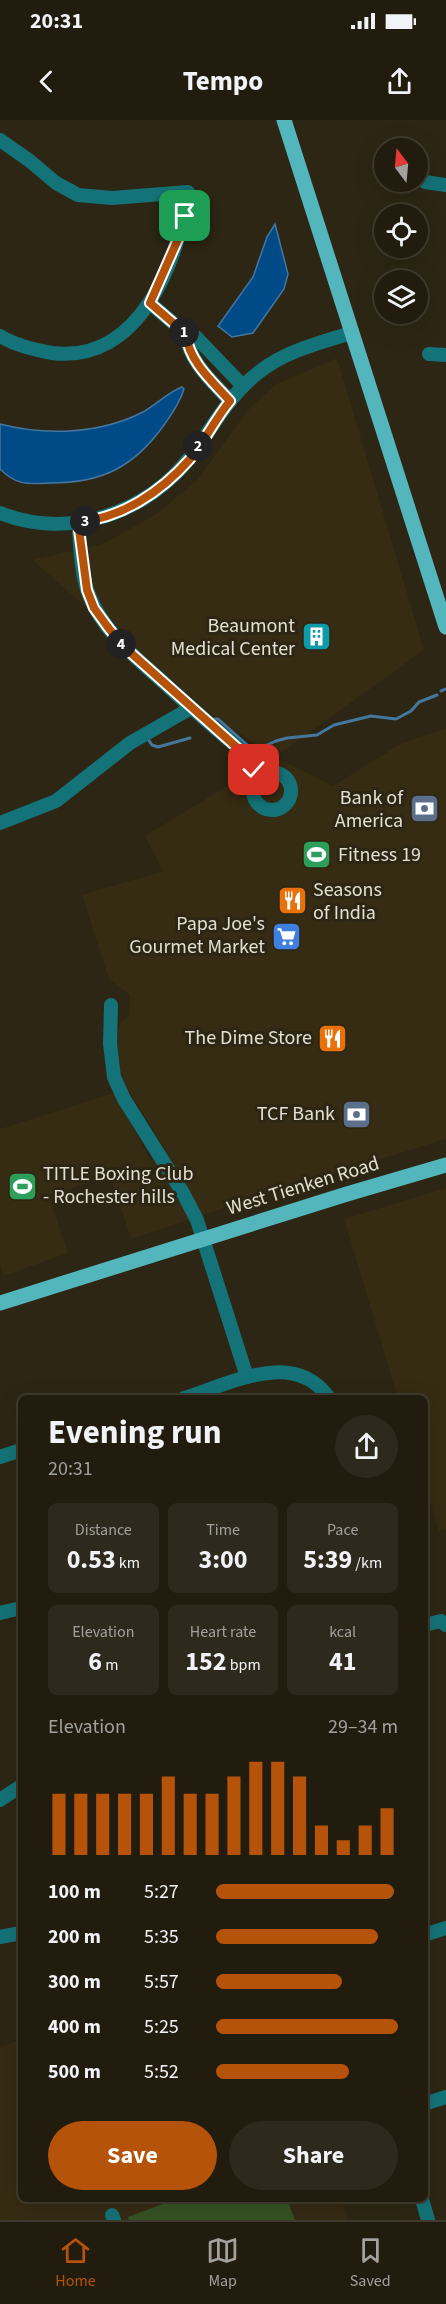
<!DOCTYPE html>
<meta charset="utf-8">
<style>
:root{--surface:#221c0f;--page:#2e291d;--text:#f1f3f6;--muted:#a2a19e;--line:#3f3a2f;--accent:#b45309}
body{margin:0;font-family:"Source Sans 3",sans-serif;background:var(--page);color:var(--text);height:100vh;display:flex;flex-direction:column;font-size:22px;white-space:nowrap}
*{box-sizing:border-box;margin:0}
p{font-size:20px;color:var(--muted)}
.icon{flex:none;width:33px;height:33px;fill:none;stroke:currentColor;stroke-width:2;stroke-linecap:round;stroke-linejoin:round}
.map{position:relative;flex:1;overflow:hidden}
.side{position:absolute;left:18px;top:1275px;width:410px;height:807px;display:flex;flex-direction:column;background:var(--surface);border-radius:9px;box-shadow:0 6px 24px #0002,0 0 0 2px var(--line)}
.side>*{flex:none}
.needle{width:39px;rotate:344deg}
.fabs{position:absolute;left:374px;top:18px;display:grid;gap:12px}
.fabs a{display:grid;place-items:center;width:54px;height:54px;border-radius:50%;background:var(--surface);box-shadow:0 6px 24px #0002,0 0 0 2px var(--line);font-size:30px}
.pin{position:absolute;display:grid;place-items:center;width:51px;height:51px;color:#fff;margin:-26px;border-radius:12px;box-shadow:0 3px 9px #0006}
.km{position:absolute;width:30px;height:30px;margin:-15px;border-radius:50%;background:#222;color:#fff;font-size:16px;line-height:30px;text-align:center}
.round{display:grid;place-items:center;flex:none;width:63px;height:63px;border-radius:32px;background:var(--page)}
.headline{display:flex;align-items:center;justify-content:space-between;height:102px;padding:0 30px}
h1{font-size:33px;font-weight:700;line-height:45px}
.metrics{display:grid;grid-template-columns:repeat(3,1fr);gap:9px;height:102px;padding:6px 30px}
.metrics div{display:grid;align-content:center;border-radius:9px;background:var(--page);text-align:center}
.metrics b{font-size:26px;font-weight:700}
.metrics small{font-size:16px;font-weight:400}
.metrics p{font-size:16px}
.chart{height:168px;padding:12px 30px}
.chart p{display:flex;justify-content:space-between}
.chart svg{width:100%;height:108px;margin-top:6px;stroke:var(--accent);stroke-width:6}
.action{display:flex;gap:12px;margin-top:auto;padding:12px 30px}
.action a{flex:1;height:69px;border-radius:36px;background:var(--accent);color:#fff;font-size:24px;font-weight:700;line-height:69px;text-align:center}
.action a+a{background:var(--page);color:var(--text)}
ul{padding:0 30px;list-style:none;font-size:20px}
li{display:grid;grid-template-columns:96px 72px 1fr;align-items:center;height:45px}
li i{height:15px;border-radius:8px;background:var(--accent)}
.status{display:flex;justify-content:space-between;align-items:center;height:42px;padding:0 30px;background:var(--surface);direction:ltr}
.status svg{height:16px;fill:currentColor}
header{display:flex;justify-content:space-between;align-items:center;height:78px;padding:0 30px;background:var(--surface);font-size:27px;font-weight:700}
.tab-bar{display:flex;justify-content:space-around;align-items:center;height:84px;border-top:2px solid var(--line);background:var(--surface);font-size:16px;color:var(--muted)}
.tab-bar a{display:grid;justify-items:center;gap:3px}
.tab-bar .active{color:var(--accent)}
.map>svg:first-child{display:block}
</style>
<div class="status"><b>20:31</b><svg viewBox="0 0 49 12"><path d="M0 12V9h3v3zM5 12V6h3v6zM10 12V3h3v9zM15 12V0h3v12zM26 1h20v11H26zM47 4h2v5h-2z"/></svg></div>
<header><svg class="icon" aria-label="back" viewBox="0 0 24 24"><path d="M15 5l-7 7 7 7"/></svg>Tempo<svg class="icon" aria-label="share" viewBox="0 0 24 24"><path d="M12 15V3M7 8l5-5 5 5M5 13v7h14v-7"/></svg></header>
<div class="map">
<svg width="446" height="2100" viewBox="0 0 446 2100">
<rect width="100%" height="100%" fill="#2d2614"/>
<g fill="#362b13">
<path d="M337,238L424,530L275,637L333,666L400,624L446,608V1019L229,1086L131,1119L110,1055L49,1076L68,1133L4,1156L0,1145V1009L114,973L150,1040L167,1032L125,965L117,941V911L121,902L129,896L130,875L109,859L82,775L163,751L145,716L274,637L204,589L32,440L103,424L158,393L197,360L248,290L276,264Z"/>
<path d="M446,1068V1409L439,1412L425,1364L424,1278H398L344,1099Z"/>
<path d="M21,1920V2079H176L129,2097V2100H0V1927Z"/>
<path d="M287,2079H341L348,2100H295Z"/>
</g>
<path fill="#365324" d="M176,2079H287L295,2100H129L128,2097Z"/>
<g fill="#004a88" stroke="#44779e" stroke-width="1.5">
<path d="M275,104L288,154L284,169L253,213L232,217L218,206L253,157L267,117Z"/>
<path d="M182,267L184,269C180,282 172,294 164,305C134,347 102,363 51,363C28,364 17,366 0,349V304C46,316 100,314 143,292C156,285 168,272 182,267Z"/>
</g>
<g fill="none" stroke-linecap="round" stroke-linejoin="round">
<g stroke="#44779e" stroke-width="3">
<path d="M441,571L446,569"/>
<path d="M215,599H218L254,631L276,621L287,618L317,615L334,605L371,596L396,599L411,591L419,582L437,575"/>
<path d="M148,619L152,625L158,627L190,618"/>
</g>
<g stroke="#147378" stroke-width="14">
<path d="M0,20L30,41L56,63L78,75L112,78L188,72C178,141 140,244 52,233C34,230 16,226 0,216"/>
<path d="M425,62L446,65"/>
<path d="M150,183L186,214L196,217L243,266"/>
<path d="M186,214C189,242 212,261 230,281"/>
<path d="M429,234L446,235"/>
<path d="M0,393C68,420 147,394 191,336C214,306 228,276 259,252C286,231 319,223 351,213"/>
<path d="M78,402C81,425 80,453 89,475C103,511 135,537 163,562C197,594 232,623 268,652"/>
<circle cx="272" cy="671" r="19"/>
<path d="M0,703L56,681L130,623L191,588"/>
<path d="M111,885L110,924L114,957L124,979L183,1073L197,1100L247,1257"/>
<path d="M184,1278C230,1264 294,1228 329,1278"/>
<path d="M0,1337L21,1330"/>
<path d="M0,1493L21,1488"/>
<path d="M424,1505L441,1501L446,1505"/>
<path d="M0,1680L21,1666"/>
<path d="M424,1815L446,1808"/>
<path d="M0,1817L21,1813"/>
<path d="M424,1984L446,1977"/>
<path d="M422,2079L428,2100"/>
<path d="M112,2095L114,2100"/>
</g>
<g stroke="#53b6bc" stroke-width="15">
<path d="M284,0L446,507"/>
<path d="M0,1183L347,1074L446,1045"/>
</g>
</g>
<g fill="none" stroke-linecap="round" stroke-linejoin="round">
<defs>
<path id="route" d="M185,96L179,117L150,183L186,214C189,242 212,261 230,281C215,299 205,321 190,339C161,372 122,398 78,402L87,470L94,488L107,506L122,525L251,640L254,650"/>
</defs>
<use href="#route" stroke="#fff" stroke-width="12"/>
<use href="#route" stroke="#b45309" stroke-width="8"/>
</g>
<defs>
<symbol id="building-square" viewBox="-11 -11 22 22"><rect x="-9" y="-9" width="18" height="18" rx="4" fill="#0f9aa8" stroke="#2d2614"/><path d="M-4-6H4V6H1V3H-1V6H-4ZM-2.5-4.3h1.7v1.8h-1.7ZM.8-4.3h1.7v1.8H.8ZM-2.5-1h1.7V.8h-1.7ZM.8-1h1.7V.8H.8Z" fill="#fff"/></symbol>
<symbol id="bank-square" viewBox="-11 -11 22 22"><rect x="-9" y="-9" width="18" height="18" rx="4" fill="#5c6f8a" stroke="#2d2614"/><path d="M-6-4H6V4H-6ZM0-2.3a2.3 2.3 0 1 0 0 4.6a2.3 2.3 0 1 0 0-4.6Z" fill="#fff"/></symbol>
<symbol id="stadium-square" viewBox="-11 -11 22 22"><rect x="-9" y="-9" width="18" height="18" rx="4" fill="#2e9e5b" stroke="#2d2614"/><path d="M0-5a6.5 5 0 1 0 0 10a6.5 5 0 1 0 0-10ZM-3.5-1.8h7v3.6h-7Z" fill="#fff"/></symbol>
<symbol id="restaurant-square" viewBox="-11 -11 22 22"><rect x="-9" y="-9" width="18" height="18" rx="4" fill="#e8710a" stroke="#2d2614"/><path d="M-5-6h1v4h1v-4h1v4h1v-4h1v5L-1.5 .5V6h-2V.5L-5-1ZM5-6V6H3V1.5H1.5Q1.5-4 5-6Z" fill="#fff"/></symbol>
<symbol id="supermarket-square" viewBox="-11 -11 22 22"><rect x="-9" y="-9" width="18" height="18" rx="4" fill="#3f7fe0" stroke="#2d2614"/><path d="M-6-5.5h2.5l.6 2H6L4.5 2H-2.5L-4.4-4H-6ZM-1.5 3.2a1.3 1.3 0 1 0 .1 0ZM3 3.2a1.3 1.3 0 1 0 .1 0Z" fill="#fff"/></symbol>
</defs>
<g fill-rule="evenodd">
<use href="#building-square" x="300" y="500" width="33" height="33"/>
<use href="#bank-square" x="408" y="672" width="33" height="33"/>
<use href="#stadium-square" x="300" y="718" width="33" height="33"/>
<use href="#restaurant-square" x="276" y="764" width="33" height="33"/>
<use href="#supermarket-square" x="270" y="800" width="33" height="33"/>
<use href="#restaurant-square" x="316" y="902" width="33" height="33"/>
<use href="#bank-square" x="340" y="978" width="33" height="33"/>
<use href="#stadium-square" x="6" y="1050" width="33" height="33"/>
</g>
<g text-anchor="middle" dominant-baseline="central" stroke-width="6" stroke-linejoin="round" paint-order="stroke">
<g font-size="20" fill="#e3dfd3" stroke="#2d2614" text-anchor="end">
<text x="295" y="506">Beaumont<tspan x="295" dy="23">Medical Center</tspan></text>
<text x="403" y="678">Bank of<tspan x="403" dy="23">America</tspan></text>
<text x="338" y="735" text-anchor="start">Fitness 19</text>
<text x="313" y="770" text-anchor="start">Seasons<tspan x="313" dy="23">of India</tspan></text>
<text x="265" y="804">Papa Joe's<tspan x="265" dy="23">Gourmet Market</tspan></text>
<text x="312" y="918">The Dime Store</text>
<text x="335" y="994">TCF Bank</text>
<text x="43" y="1054" text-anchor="start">TITLE Boxing Club<tspan x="43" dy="23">- Rochester hills</tspan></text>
</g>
<g font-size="20" fill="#e3dfd3" stroke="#2d2614">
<text transform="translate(303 1066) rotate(-17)">West Tienken Road</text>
</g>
</g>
</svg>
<div class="fabs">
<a><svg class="needle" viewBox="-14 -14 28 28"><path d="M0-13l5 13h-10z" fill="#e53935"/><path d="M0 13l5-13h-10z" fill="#a2a19e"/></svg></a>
<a><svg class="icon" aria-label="locate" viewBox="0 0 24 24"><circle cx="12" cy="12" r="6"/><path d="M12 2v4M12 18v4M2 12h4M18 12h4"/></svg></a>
<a><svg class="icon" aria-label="layers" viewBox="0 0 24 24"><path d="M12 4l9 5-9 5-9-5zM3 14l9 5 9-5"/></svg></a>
</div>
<div class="pin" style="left:185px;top:96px;background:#1e9e55"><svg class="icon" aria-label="arrive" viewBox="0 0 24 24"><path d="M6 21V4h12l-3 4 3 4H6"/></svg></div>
<div class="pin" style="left:254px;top:650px;background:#d93025"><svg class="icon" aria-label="check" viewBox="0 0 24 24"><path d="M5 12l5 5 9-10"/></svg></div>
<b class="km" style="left:184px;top:212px">1</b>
<b class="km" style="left:198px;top:326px">2</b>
<b class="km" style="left:85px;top:401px">3</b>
<b class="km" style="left:121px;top:524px">4</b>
<section class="side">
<div class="headline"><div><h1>Evening run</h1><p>20:31</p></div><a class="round"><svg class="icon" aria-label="share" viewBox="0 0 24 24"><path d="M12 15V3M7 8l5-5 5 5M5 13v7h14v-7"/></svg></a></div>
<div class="metrics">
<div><p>Distance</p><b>0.53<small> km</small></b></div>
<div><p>Time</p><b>3:00</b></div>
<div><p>Pace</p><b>5:39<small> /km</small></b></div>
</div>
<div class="metrics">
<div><p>Elevation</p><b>6<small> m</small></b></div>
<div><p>Heart rate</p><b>152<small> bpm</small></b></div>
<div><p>kcal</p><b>41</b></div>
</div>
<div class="chart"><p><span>Elevation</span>29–34 m</p>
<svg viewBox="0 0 160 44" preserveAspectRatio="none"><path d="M5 44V19M15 44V19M25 44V19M35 44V19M45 44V19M55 44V12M65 44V19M75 44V19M85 44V12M95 44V6M105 44V6M115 44V12M125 44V32M135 44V38M145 44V32M155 44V25"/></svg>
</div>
<ul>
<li><b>100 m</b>5:27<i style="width:98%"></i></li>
<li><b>200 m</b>5:35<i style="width:89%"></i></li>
<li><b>300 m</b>5:57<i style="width:69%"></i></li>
<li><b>400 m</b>5:25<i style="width:100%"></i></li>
<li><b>500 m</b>5:52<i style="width:73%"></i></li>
</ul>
<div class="action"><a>Save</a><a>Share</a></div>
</section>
</div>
<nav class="tab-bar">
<a class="active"><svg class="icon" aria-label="home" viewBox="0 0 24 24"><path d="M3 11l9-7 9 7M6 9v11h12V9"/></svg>Home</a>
<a><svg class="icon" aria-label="map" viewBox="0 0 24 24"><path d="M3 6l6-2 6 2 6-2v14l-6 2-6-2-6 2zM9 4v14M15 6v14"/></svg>Map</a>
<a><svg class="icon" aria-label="saved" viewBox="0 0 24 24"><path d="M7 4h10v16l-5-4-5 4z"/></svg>Saved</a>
</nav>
